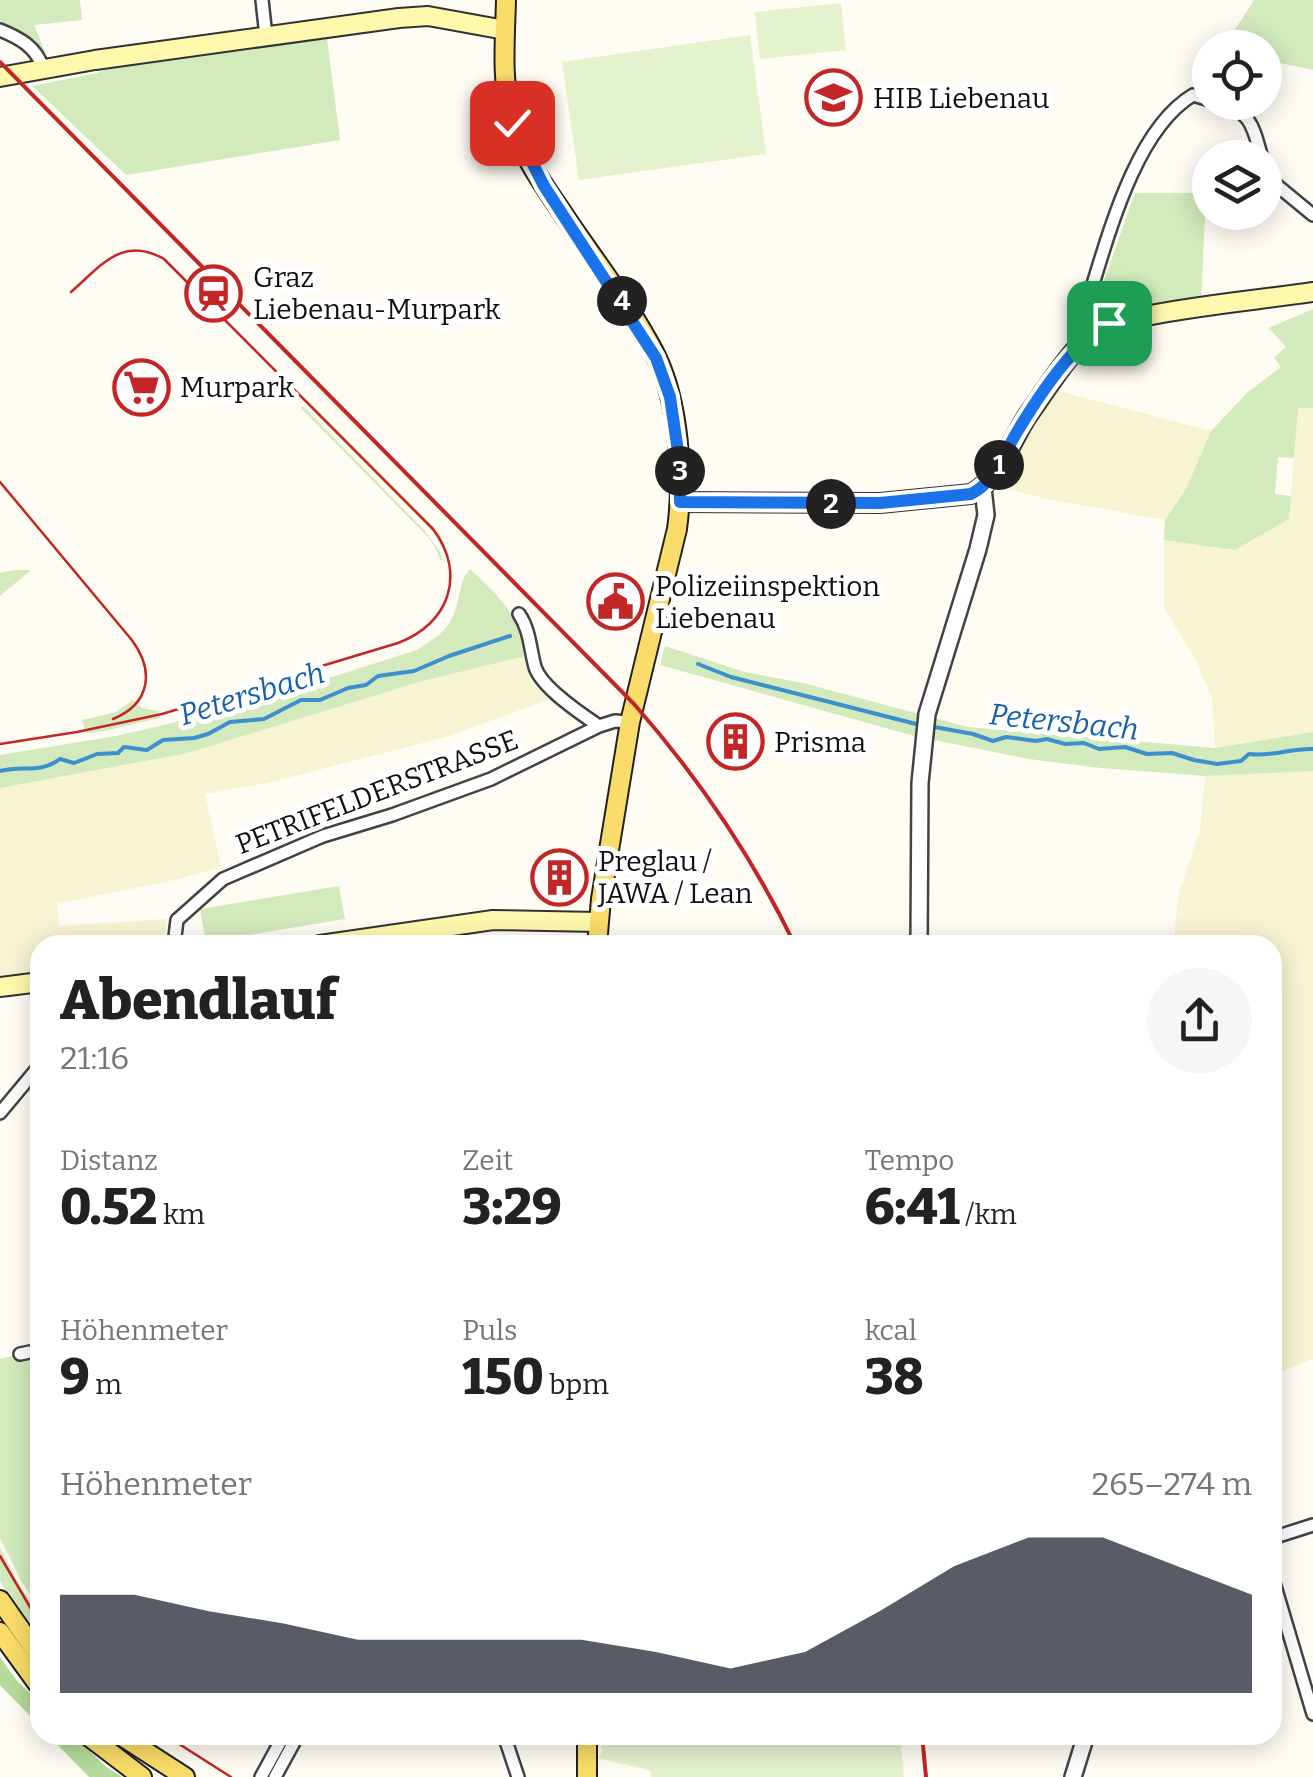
<!DOCTYPE html>
<html lang="de">
<meta charset="utf-8">
<style>
:root{--surface:#fff;--page:#f6f6f6;--text:#222;--muted:#767676;--accent:#111827}
body{margin:0;font-family:Bitter,serif;background:var(--page);color:var(--text);height:100vh;display:flex;flex-direction:column;font-size:38px;white-space:nowrap}
*{box-sizing:border-box;margin:0}
p{font-size:32px;color:var(--muted)}
.icon{flex:none;width:55px;height:55px;fill:none;stroke:currentColor;stroke-width:2;stroke-linecap:round;stroke-linejoin:round}
.map{position:relative;flex:1;overflow:hidden}
.drawer{position:absolute;left:30px;top:935px;width:1252px;height:810px;display:flex;flex-direction:column;background:var(--surface);border-radius:30px;box-shadow:0 5px 25px #0003}
.drawer>*{flex:none}
.controls{position:absolute;left:1192px;top:30px;display:grid;gap:20px}
.controls a{display:grid;place-items:center;width:90px;height:90px;border-radius:50%;background:var(--surface);box-shadow:0 5px 25px #0003;font-size:50px}
.pin{position:absolute;display:grid;place-items:center;width:85px;height:85px;color:#fff;margin:-42px;border-radius:20px;box-shadow:0 5px 15px #0006}
.km{position:absolute;width:50px;height:50px;margin:-25px;border-radius:50%;background:#222;color:#fff;font-size:28px;line-height:50px;text-align:center}
.round{display:grid;place-items:center;flex:none;width:105px;height:105px;border-radius:52px;background:var(--page)}
.overview{display:flex;align-items:center;justify-content:space-between;height:170px;padding:0 30px}
h1{font-size:55px;font-weight:800;line-height:75px}
.stats{display:grid;grid-template-columns:repeat(3,1fr);gap:15px;height:170px;padding:10px 30px}
.stats div{display:grid;align-content:center}
.stats b{font-size:50px;font-weight:800}
.stats small{font-size:28px;font-weight:400}
.stats p{font-size:28px}
.chart{height:280px;padding:20px 30px}
.chart p{display:flex;justify-content:space-between}
.chart svg{width:100%;height:180px;margin-top:10px;fill:var(--accent);opacity:.7}
.map>svg:first-child{display:block}
</style>
<div class="map">
<svg width="1313" height="1777" viewBox="0 0 1313 1777">
<rect width="100%" height="100%" fill="#fffdf3"/>
<g fill="#f6f4d2">
<path d="M1055,390L1211,431L1186,489L1165,520L1047,499L1003,488L1002,479L1016,446Z"/>
<path d="M1298,408H1313V732L1215,748L1212,698L1195,659L1164,608V540L1235,550L1289,519Z"/>
<path d="M525,656L530,680L548,700L449,736L268,783L205,794L221,867L179,879L57,904L59,926L166,919L164,945H40V975L0,981V788L188,753L419,682Z"/>
<path d="M1313,771V1359L1273,1375L1272,945H1173L1179,892L1200,829L1205,776Z"/>
</g>
<g fill="#d2eabc">
<path d="M0,0H80L82,20L34,25L46,54L27,36L0,24Z"/>
<path d="M1254,0H1313V70L1265,60V48L1224,47Z"/>
<path d="M327,39L340,140L126,175L32,86L97,73L111,67L198,54Z"/>
<path d="M1135,193H1201L1205,216L1201,302L1095,317L1096,303Z"/>
<path d="M1313,309V408H1298L1294,458L1278,457L1275,494L1291,496L1289,519L1235,550L1164,540L1165,520L1186,489L1211,431L1248,392L1281,367L1274,358L1286,347L1269,328Z"/>
<path d="M308,400L439,533L449,556L447,557L435,534L305,402Z"/>
<path d="M303,406L424,530L439,550L443,560H440L436,549L428,537L301,408Z"/>
<path d="M470,569C495,593 525,619 525,656L419,682L188,753L0,788V755L116,736L164,725L291,690L417,650L439,635L449,624L455,612L463,579Z"/>
<path d="M14,570H31L0,596V573Z"/>
<path d="M665,646L745,672L803,683L968,727L1215,748L1313,732V771L1205,776L1101,768L1029,759L914,736L660,665Z"/>
<path d="M133,700L142,708L159,711L160,718L99,732L86,733L82,720L116,712Z"/>
<path d="M339,886L345,919L206,942L200,909Z"/>
<path d="M34,1351L40,1400V1609L21,1581L0,1538V1359Z"/>
<path d="M0,1547L19,1585L40,1615V1635L35,1630L40,1638V1642L25,1623L0,1581Z"/>
</g>
<g fill="#b5db9b">
<path d="M0,1657L17,1681L40,1703V1726L0,1685Z"/>
<path d="M48,1735H73L105,1766L122,1777H89Z"/>
</g>
<g fill="#e4f2ce">
<path d="M841,3L846,50L760,59L755,12Z"/>
<path d="M750,35L766,154L579,180L562,62Z"/>
<path d="M601,1735H900L904,1777H651V1771L646,1769L597,1758L602,1753Z"/>
</g>
<g fill="none" stroke-linecap="round" stroke-linejoin="round">
<g stroke="#3e8fce" stroke-width="4">
<path d="M698,664L731,677L920,725"/>
<path d="M929,726L973,734L993,741L1006,737L1036,741L1047,739L1065,744L1084,743L1099,749L1125,747L1147,754L1172,753L1194,760L1217,764L1241,761L1249,754C1271,757 1292,748 1313,749"/>
<path d="M0,771C22,765 40,774 60,759L74,763L97,754L118,753L124,747L147,750L163,740L194,738L208,734L230,722L264,719L301,700H320L348,688L366,685L378,676L414,671L449,656L510,636"/>
</g>
<defs>
<g id="minor">
<path d="M262,0L266,36"/>
<path d="M0,30C20,38 36,47 43,68"/>
<path d="M1219,102C1252,112 1253,127 1262,158"/>
<path d="M1265,168L1268,178L1313,215"/>
<path d="M1091,333L1083,316C1105,250 1131,132 1193,95L1210,100"/>
<path d="M519,614C530,630 530,649 535,667C541,687 581,714 599,726"/>
<path d="M174,945L177,920L223,879L323,836L392,815L491,779L599,726L615,721L630,722"/>
<path d="M0,1113L40,1065"/>
<path d="M20,1354L40,1350"/>
<path d="M1272,1538L1313,1525"/>
<path d="M1272,1576L1313,1714"/>
<path d="M504,1735L518,1777"/>
<path d="M261,1777L284,1735"/>
<path d="M275,1777L298,1735"/>
</g>
<g id="tertiary">
<path d="M919,945L920,783L927,714L978,549L986,515L983,488"/>
<path d="M1073,1777L1086,1735"/>
</g>
<g id="secondary">
<path d="M0,77L95,60L399,18L428,16L505,30"/>
<path d="M680,502L880,503L971,494C999,480 1011,440 1028,415C1043,394 1075,344 1095,331C1110,321 1128,319 1146,316C1201,305 1257,300 1313,292"/>
<path d="M320,945L493,920L598,922"/>
<path d="M0,987L40,982"/>
</g>
<g id="primary">
<path d="M506,0C505,40 501,82 512,122C522,157 548,191 568,221C598,265 632,309 656,356C679,403 684,478 677,529L630,722L601,899L597,945"/>
<path d="M0,1600L40,1657"/>
<path d="M0,1632L40,1687"/>
<path d="M87,1735L142,1777"/>
<path d="M120,1735L185,1777"/>
<path d="M587,1777V1735"/>
</g>
</defs>
<use href="#minor" stroke="#434343" stroke-width="16"/>
<use href="#tertiary" stroke="#434343" stroke-width="20"/>
<use href="#secondary" stroke="#323232" stroke-width="22"/>
<use href="#primary" stroke="#212121" stroke-width="22"/>
<use href="#minor" stroke="#fff" stroke-width="11"/>
<use href="#tertiary" stroke="#fff" stroke-width="15"/>
<use href="#secondary" stroke="#fff9ae" stroke-width="18"/>
<use href="#primary" stroke="#f9dc69" stroke-width="18"/>
<g stroke="#c22627" stroke-width="2.5">
<path d="M0,482L131,639C154,669 152,703 113,719"/>
<path d="M0,744L77,732L162,714L398,643C449,624 467,574 433,529L164,259C122,235 101,266 71,292"/>
<path d="M0,1556L40,1624"/>
<path d="M165,1735L231,1777"/>
</g>
<g stroke="#c22627" stroke-width="4">
<path d="M0,62L634,704C699,778 752,856 795,945"/>
<path d="M922,1735L926,1777"/>
</g>
</g>
<g fill="none" stroke-linecap="round" stroke-linejoin="round">
<defs>
<path id="route" d="M512,123L544,186L656,358L670,397L680,465V502L880,503L971,494C996,481 1003,455 1017,432C1038,397 1074,342 1109,323"/>
</defs>
<use href="#route" stroke="#fff" stroke-width="20"/>
<use href="#route" stroke="#1a73e8" stroke-width="12"/>
</g>
<defs>
<symbol id="school-ring" viewBox="-11 -11 22 22"><circle r="9.5" fill="#fff" stroke="#c22627" stroke-width="1.5"/><path d="M0-5L7-2L0 1L-7-2ZM-4 1L0 2.5L4 1V4Q0 6-4 4Z" fill="#c22627"/></symbol>
<symbol id="station-ring" viewBox="-11 -11 22 22"><circle r="9.5" fill="#fff" stroke="#c22627" stroke-width="1.5"/><path d="M-3-6H3Q5-6 5-4V2Q5 4 3 4L4.5 6H3L1.5 4h-3L-3 6H-4.5L-3 4Q-5 4-5 2V-4Q-5-6-3-6ZM-3.5-4v3h7v-3ZM-3.5 1v1.5H-2V1ZM2 1v1.5H3.5V1Z" fill="#c22627"/></symbol>
<symbol id="supermarket-ring" viewBox="-11 -11 22 22"><circle r="9.5" fill="#fff" stroke="#c22627" stroke-width="1.5"/><path d="M-6-5.5h2.5l.6 2H6L4.5 2H-2.5L-4.4-4H-6ZM-1.5 3.2a1.3 1.3 0 1 0 .1 0ZM3 3.2a1.3 1.3 0 1 0 .1 0Z" fill="#c22627"/></symbol>
<symbol id="civic-ring" viewBox="-11 -11 22 22"><circle r="9.5" fill="#fff" stroke="#c22627" stroke-width="1.5"/><path d="M-.6-6.5H3V-4.5H.6V-3L4-1V1h2V6H-6V1h2V-1L-.6-3ZM-1.2 2.5V6h2.4V2.5Z" fill="#c22627"/></symbol>
<symbol id="building-ring" viewBox="-11 -11 22 22"><circle r="9.5" fill="#fff" stroke="#c22627" stroke-width="1.5"/><path d="M-4-6H4V6H1V3H-1V6H-4ZM-2.5-4.3h1.7v1.8h-1.7ZM.8-4.3h1.7v1.8H.8ZM-2.5-1h1.7V.8h-1.7ZM.8-1h1.7V.8H.8Z" fill="#c22627"/></symbol>
</defs>
<g fill-rule="evenodd">
<use href="#school-ring" x="802" y="66" width="63" height="63"/>
<use href="#station-ring" x="182" y="262" width="63" height="63"/>
<use href="#supermarket-ring" x="110" y="356" width="63" height="63"/>
<use href="#civic-ring" x="584" y="570" width="63" height="63"/>
<use href="#building-ring" x="704" y="710" width="63" height="63"/>
<use href="#building-ring" x="528" y="846" width="63" height="63"/>
</g>
<g text-anchor="middle" dominant-baseline="central" stroke-width="10" stroke-linejoin="round" paint-order="stroke">
<g font-size="28" fill="#101010" stroke="#fff" text-anchor="start">
<text x="873" y="98">HIB Liebenau</text>
<text x="253" y="277">Graz<tspan x="253" dy="32">Liebenau-Murpark</tspan></text>
<text x="180" y="387">Murpark</text>
<text x="655" y="586">Polizeiinspektion<tspan x="655" dy="32">Liebenau</tspan></text>
<text x="774" y="742">Prisma</text>
<text x="598" y="861">Preglau /<tspan x="598" dy="32">JAWA / Lean</tspan></text>
</g>
<g font-size="28" fill="#101010" stroke="#fff">
<text transform="translate(377 792) rotate(-21)">PETRIFELDERSTRASSE</text>
</g>
<g font-size="30" font-style="italic" fill="#1761a4" stroke="#fff">
<text transform="translate(252 694) rotate(-17)">Petersbach</text>
<text transform="translate(1064 722) rotate(6)">Petersbach</text>
</g>
</g>
</svg>
<div class="controls">
<a><svg class="icon" aria-label="locate" viewBox="0 0 24 24"><circle cx="12" cy="12" r="6"/><path d="M12 2v4M12 18v4M2 12h4M18 12h4"/></svg></a>
<a><svg class="icon" aria-label="layers" viewBox="0 0 24 24"><path d="M12 4l9 5-9 5-9-5zM3 14l9 5 9-5"/></svg></a>
</div>
<div class="pin" style="left:1109px;top:323px;background:#1e9e55"><svg class="icon" aria-label="arrive" viewBox="0 0 24 24"><path d="M6 21V4h12l-3 4 3 4H6"/></svg></div>
<div class="pin" style="left:512px;top:123px;background:#d93025"><svg class="icon" aria-label="check" viewBox="0 0 24 24"><path d="M5 12l5 5 9-10"/></svg></div>
<b class="km" style="left:999px;top:465px">1</b>
<b class="km" style="left:831px;top:504px">2</b>
<b class="km" style="left:680px;top:471px">3</b>
<b class="km" style="left:622px;top:301px">4</b>
<section class="drawer">
<div class="overview"><div><h1>Abendlauf</h1><p>21:16</p></div><a class="round"><svg class="icon" aria-label="share" viewBox="0 0 24 24"><path d="M12 15V3M7 8l5-5 5 5M5 13v7h14v-7"/></svg></a></div>
<div class="stats">
<div><p>Distanz</p><b>0.52<small> km</small></b></div>
<div><p>Zeit</p><b>3:29</b></div>
<div><p>Tempo</p><b>6:41<small> /km</small></b></div>
</div>
<div class="stats">
<div><p>Höhenmeter</p><b>9<small> m</small></b></div>
<div><p>Puls</p><b>150<small> bpm</small></b></div>
<div><p>kcal</p><b>38</b></div>
</div>
<div class="chart"><p><span>Höhenmeter</span>265–274 m</p>
<svg viewBox="0 0 160 44" preserveAspectRatio="none"><path d="M0 44V20L10 20L20 24L30 27L40 31L50 31L60 31L70 31L80 34L90 38L100 34L110 24L120 13L130 6L140 6L150 13L160 20V44z"/></svg>
</div>
</section>
</div>
